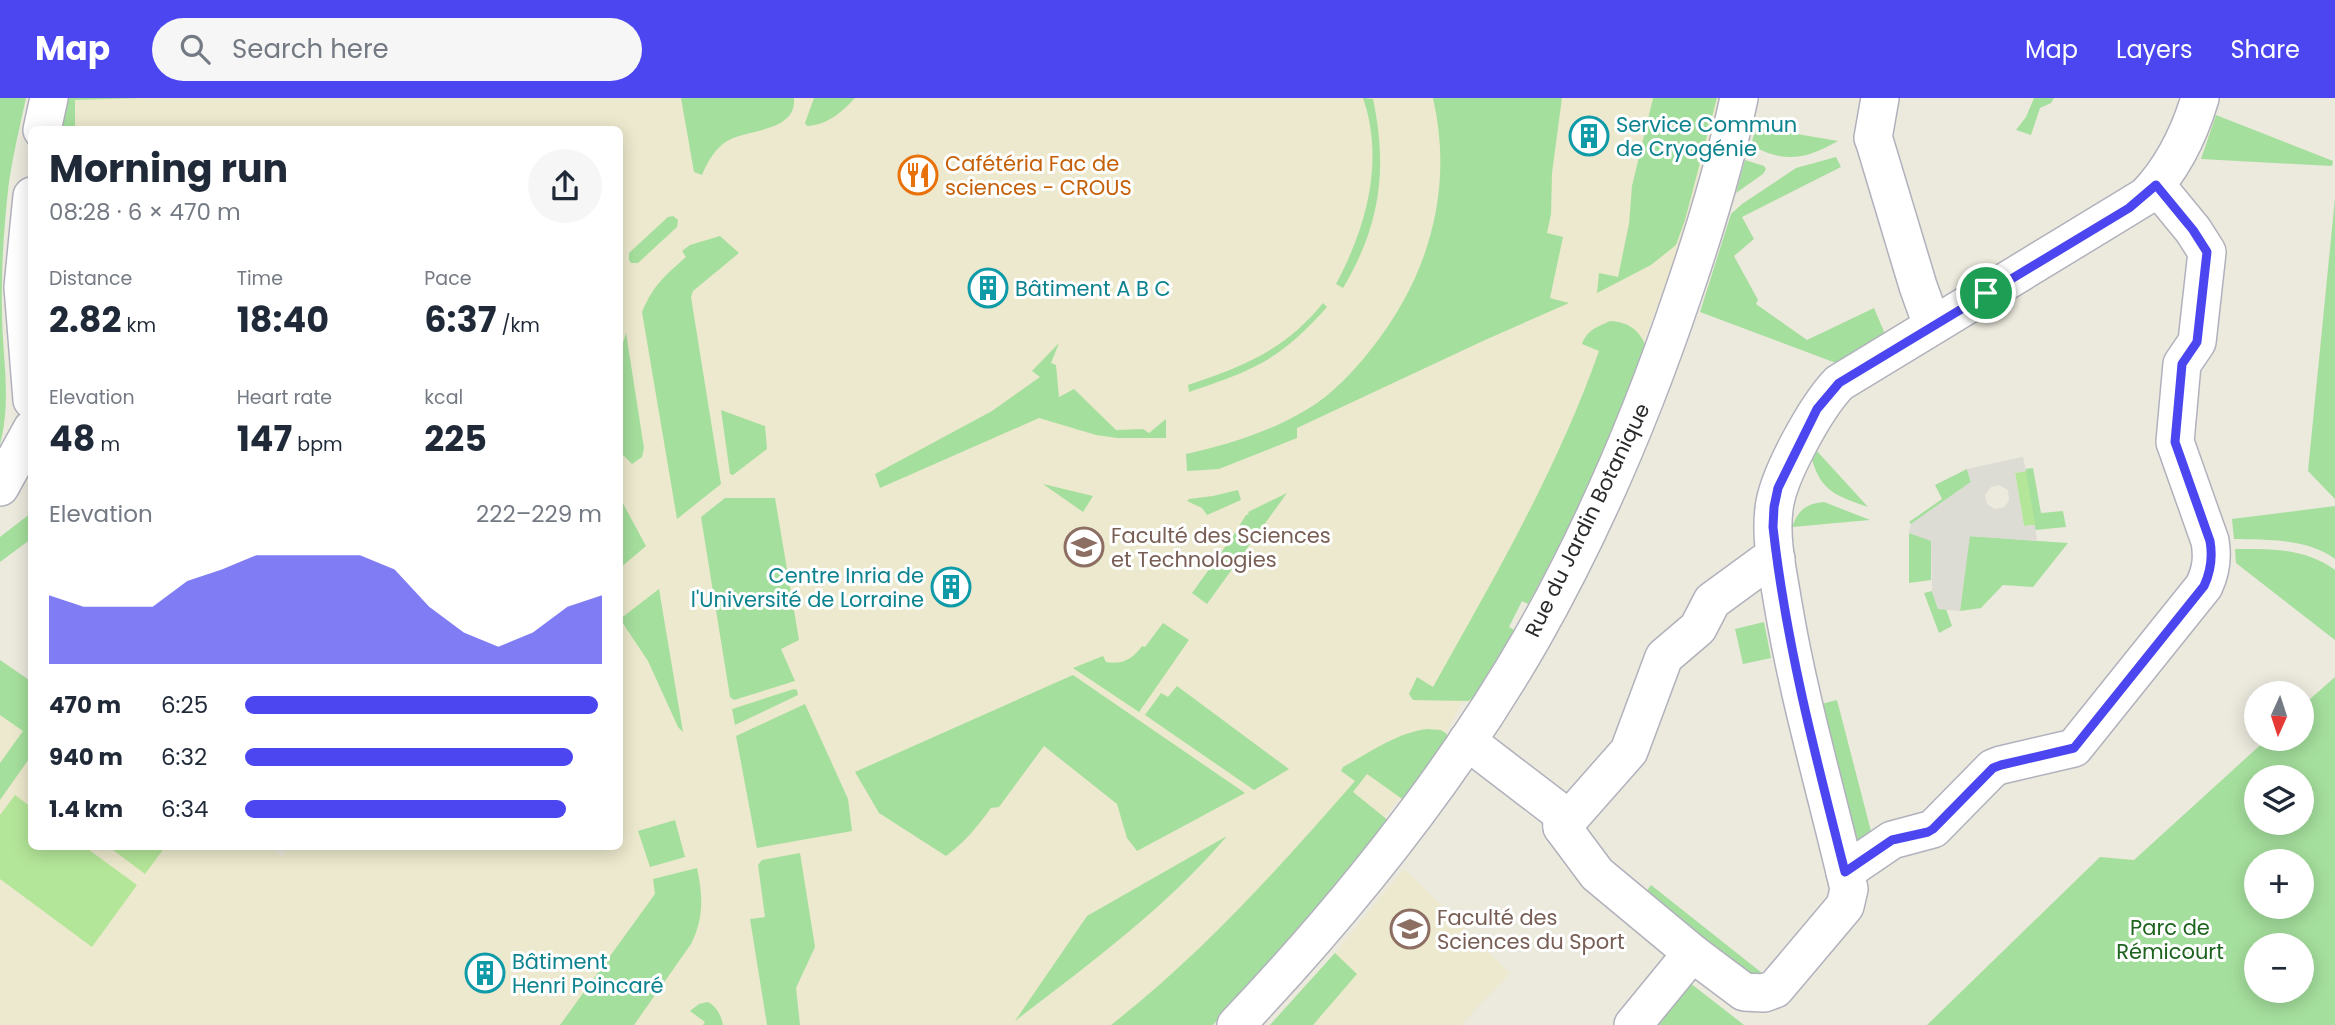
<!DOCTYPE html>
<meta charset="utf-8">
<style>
:root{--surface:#fff;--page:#f6f6f7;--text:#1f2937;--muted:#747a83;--accent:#4b46f0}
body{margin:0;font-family:Poppins,sans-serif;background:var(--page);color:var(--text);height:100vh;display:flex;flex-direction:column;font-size:26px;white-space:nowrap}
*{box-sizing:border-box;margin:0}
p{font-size:23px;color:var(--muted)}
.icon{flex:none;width:38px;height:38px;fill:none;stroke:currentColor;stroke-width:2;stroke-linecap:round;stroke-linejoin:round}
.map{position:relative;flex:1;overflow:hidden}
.panel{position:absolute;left:28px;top:28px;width:595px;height:724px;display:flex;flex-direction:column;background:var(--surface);border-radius:10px;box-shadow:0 4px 18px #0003}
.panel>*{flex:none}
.needle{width:46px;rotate:183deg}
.fabs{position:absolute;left:2244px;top:583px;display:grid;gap:14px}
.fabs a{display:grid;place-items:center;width:70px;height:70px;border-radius:50%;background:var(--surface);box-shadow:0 4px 18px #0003;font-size:35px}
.pin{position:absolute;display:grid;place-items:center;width:60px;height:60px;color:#fff;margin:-30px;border:4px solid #fff;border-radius:50%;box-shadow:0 2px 7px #0007}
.round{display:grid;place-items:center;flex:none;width:74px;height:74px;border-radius:37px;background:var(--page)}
.overview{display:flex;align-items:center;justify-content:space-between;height:119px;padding:0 21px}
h1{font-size:38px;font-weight:700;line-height:52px}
.metrics{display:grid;grid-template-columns:repeat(3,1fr);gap:10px;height:119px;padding:7px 21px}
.metrics div{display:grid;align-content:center}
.metrics b{font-size:35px;font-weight:700}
.metrics small{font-size:19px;font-weight:400}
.metrics p{font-size:19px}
.chart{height:196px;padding:14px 21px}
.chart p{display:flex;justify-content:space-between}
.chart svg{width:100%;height:126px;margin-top:7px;fill:var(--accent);opacity:.7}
ul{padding:0 21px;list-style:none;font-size:23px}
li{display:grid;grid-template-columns:112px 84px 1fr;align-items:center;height:52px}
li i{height:18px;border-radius:9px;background:var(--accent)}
header{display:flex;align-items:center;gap:42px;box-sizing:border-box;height:98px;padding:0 35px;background:var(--accent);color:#fff}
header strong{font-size:33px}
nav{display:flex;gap:38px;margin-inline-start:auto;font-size:24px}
.search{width:490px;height:63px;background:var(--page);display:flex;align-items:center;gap:18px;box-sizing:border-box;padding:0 24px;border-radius:38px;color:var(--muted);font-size:26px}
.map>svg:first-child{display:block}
</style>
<header>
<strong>Map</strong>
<div class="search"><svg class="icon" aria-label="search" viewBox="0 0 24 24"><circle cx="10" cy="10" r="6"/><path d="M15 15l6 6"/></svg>Search here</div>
<nav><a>Map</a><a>Layers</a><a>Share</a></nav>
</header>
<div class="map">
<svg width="2335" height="927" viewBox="0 0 2335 927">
<rect width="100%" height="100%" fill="#ece9dd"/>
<g fill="#ece9ce">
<path d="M68,0H1720L1682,142L1634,269L1441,645L1334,786L1206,927H0V562L31,585L32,749H269L282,759L289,749H620V32L60,31Z"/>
<path d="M1404,771L1510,875L1461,927H1270L1335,855Z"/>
</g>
<g fill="#a5df9d" fill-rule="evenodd">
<path d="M0,0H26C20,28 13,56 9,84C4,126 1,171 2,213C2,257 12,302 0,346Z"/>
<path d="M68,0H142L75,2V31L60,32Z"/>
<path d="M681,0H794C797,36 744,30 724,45C713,54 707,65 702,77L694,74Z"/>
<path d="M814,0H855C842,14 827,27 807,28L805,25Z"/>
<path d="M1363,0L1373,1C1388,72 1380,128 1343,190L1336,186C1366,130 1385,63 1363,0Z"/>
<path d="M1433,0H1562L1552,75L1551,116L1547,135L1563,139L1550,200L1569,205L1485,242L1297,330V340L1219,371L1187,373L1186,356C1228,347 1269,334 1306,312C1332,297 1354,273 1372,250C1429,178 1454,91 1433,0Z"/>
<path d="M1653,0H1717L1685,122L1676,147L1651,167L1597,195L1599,175L1618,179L1629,126L1632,88Z"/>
<path d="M2034,0H2054L2051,5L2040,10L2031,37L2016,32L2026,19Z"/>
<path d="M2216,17L2333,63L2332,68L2201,61Z"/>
<path d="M1756,29L1838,43C1806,61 1785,66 1751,47Z"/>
<path d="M1836,59L1841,69L1742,119L1754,141L1734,158L1758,202L1756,206L1807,242L1874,210L1885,236L1844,268L1700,214L1731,116L1742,106L1796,70Z"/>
<path d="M1745,62L1764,68L1766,71L1763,76L1736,95Z"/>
<path d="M2335,100V401L2308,373Z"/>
<path d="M673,118L678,122L677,129L638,165H631L629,162V155L668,119Z"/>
<path d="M720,138L739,155L693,193L691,199L721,386L677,421L642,214C654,186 664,179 686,159L682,153L690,147Z"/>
<path d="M1323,205L1327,209C1280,262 1254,272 1189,294L1188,287C1243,269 1285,252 1323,205Z"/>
<path d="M1610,223C1629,224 1640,232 1647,251L1585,400L1528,506L1522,503L1509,529L1514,532L1473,600L1468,603L1413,602L1409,596L1417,579L1433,589C1494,480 1557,372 1599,253L1582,246C1587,232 1597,229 1610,223Z"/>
<path d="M626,235L644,350L642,359L632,366L620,354V254Z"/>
<path d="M1059,245L1051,265L1056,267L1059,299L1074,291L1116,332L1143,331L1149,335L1166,321V340H1117L1096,337L1039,320L880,390L875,376L992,313L1040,279L1032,273Z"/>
<path d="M721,312L765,328L767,351L733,377L730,376Z"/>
<path d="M1816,352L1868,409C1838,398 1822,395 1812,362Z"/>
<path d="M2033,370L2041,415L2063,413L2066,429L2035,432L2025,371Z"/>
<path d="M1967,371L1971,384L1911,426L1909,424L1942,401L1935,387Z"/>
<path d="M1043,386L1093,398L1083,414Z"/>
<path d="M1238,392L1241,402L1207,417L1202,410L1187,403L1189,401L1213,398Z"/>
<path d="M1287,395L1207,506L1192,495L1233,438L1246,417L1249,416L1248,414Z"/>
<path d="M620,400L646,448L620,470Z"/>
<path d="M725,400H775L799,542L781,551L795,583L734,602L730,599L701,419Z"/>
<path d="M1824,404L1870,422L1792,429C1799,411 1806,406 1824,404Z"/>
<path d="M2335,408V461C2308,440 2267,442 2234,441L2232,421Z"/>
<path d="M31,415V441L0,464V439Z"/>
<path d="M1909,435L1931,442V482L1909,485Z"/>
<path d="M1969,438L2068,445L2033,489L2003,487L1981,510L1960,513Z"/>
<path d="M2235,451C2271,451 2305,450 2335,472V542L2236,465Z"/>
<path d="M659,491L683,634L678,629L648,563L620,521Z"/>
<path d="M1932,493L1938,511H1946L1952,528L1939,535L1924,495Z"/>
<path d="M1764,524L1771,560L1743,566L1735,531Z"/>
<path d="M1163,525L1189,542L1139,614L1073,570L1103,558L1106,564C1122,567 1133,561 1142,548L1145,549Z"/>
<path d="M0,562L32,584L31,658L0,702V665L23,633L0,617Z"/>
<path d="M1073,577L1245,695L1137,753L1127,740L1117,706L1044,648L999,709L991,710C977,729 965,744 946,758L879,715L855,674Z"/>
<path d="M2335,579V927H1927L2100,759L2134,762L2267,641L2301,640V609ZM2301,679V724H2256V679ZM2301,763V808H2256V763ZM2256,847H2301V892H2256Z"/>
<path d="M1177,588L1289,671L1254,692L1145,617L1161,595L1168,599Z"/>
<path d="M794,591L797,592L798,597L735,627L732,611Z"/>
<path d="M1837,602L1872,737L1858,744L1821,606Z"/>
<path d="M805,606L848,701L852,733L757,750L736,638Z"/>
<path d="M1427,631L1441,632L1447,636V640L1405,703L1367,676L1353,694L1389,723L1339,786L1213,927H1111C1204,854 1277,772 1355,683L1341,673L1343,669C1371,654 1396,635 1427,631Z"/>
<path d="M675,722L685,759L650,769L638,733Z"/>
<path d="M1227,738C1166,810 1089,866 1015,923L1087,818Z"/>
<path d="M800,755L815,849L796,890L800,927H767L750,821L765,819L758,767L762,762Z"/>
<path d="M697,770C703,798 704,820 691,846L634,927H560L655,796L653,781Z"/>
<path d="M1651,787L1762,875L1754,885L1643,798Z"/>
<path d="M1335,855L1357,876L1313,927H1270Z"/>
<path d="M1685,881L1744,927H1652Z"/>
<path d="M708,904C717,909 721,917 723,927H703L705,924L690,913L699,906Z"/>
</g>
<g fill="#b4e699">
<path d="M2026,373L2035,427L2024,428L2015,375Z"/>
<path d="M15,697L31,709L32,749H85L137,787L92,849L0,781V717Z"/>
<path d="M109,749H165L145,776Z"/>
</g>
<path fill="#dcdbd4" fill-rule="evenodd" d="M2023,359L2026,373L2015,375L2024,428L2035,427L2037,443L1970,438L1960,513L1938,511L1932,493L1931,443L1909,435L1911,426L1971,384L1967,371ZM1999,387L2008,392L2009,402L2005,409L1995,411L1987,406L1985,397L1991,389Z"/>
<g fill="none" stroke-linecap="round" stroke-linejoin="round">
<defs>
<g id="minor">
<path d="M1880,0L1873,40L1875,45L1918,188L1932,227"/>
<path d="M42,32L49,0"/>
<path d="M32,98L23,189L32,302"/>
<path d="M0,389L32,331"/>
<path d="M1467,643L1561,715L1562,729L1597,776L1692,855L1744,894L1764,895L1775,891L1845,808L1849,791C1827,696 1799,602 1783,506C1778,475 1770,442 1774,411C1777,379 1816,309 1839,285L2146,98C2173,70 2189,37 2200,0"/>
<path d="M1562,729L1629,653L1664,559L1698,530L1712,503L1764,465L1776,461"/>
<path d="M1845,774L1892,742L1933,731L1993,670L2001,667L2074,650L2204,488C2211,473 2213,460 2210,443L2175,344L2182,266L2197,244L2207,154L2193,132L2156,87"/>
<path d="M1236,927C1348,809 1451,681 1532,540C1594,431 1643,315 1683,196C1705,132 1725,66 1739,0"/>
<path d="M1633,927L1692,855"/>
</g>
</defs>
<use href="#minor" stroke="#b1b1bd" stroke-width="40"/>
<use href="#minor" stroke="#fff" stroke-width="37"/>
</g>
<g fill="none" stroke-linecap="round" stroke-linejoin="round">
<defs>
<path id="route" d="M2156,87L2193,132L2207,154L2197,244L2182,266L2175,344L2210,443C2213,460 2211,473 2204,488L2074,650L2001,667L1993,670L1933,731L1928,734L1892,742L1845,774C1816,660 1786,546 1773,429L1774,409L1778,390L1817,311L1839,285L2129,110Z"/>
</defs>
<use href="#route" stroke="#fff" stroke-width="14"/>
<use href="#route" stroke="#4b46f0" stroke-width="9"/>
</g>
<defs>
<symbol id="building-ring" viewBox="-11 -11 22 22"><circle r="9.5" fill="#fff" stroke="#0f9aa8" stroke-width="1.5"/><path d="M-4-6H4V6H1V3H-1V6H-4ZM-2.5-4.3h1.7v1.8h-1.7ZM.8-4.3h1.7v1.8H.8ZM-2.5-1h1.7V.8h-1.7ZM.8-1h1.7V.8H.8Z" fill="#0f9aa8"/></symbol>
<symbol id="restaurant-ring" viewBox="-11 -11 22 22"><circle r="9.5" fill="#fff" stroke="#e8710a" stroke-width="1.5"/><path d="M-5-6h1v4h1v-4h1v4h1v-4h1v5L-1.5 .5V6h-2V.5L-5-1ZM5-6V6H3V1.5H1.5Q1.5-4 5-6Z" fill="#e8710a"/></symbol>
<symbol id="university-ring" viewBox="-11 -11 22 22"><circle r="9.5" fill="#fff" stroke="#8d6e63" stroke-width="1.5"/><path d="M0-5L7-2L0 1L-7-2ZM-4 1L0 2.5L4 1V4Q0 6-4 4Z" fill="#8d6e63"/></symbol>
</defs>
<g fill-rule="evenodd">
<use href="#building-ring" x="1567" y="16" width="44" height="44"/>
<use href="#restaurant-ring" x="896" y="55" width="44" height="44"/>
<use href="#building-ring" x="966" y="168" width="44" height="44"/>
<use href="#university-ring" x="1062" y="427" width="44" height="44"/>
<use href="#building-ring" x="929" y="467" width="44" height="44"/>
<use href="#university-ring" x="1388" y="809" width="44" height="44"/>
<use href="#building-ring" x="463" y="853" width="44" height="44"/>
</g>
<g text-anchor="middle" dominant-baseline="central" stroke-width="6" stroke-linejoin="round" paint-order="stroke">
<g font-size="21" fill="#0d838f" stroke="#fff" text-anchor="start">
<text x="1616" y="26">Service Commun<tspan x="1616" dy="24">de Cryogénie</tspan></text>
<text x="1015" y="190">Bâtiment A B C</text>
<text x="924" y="477" text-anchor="end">Centre Inria de<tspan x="924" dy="24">l'Université de Lorraine</tspan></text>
<text x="512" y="863">Bâtiment<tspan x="512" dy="24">Henri Poincaré</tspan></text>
</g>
<g font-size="21" fill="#c56008" stroke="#fff" text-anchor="start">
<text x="945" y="65">Cafétéria Fac de<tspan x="945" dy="24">sciences - CROUS</tspan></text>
</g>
<g font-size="21" fill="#2a2a2a" stroke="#fff">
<text transform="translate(1587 422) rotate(-64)">Rue du Jardin Botanique</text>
</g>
<g font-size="21" fill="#785e54" stroke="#fff" text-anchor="start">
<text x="1111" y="437">Faculté des Sciences<tspan x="1111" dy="24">et Technologies</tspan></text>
<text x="1437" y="819">Faculté des<tspan x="1437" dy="24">Sciences du Sport</tspan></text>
</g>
<g font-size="21" fill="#1e641f" stroke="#fff">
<text x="2170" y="829">Parc de<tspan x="2170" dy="24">Rémicourt</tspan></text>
</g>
</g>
</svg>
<div class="fabs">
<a><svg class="needle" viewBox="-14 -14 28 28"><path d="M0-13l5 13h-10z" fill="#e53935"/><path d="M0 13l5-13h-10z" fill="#747a83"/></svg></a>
<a><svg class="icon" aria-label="layers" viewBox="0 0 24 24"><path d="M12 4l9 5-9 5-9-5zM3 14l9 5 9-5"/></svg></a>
<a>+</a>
<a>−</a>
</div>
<div class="pin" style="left:1986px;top:195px;background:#1e9e55"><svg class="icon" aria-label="arrive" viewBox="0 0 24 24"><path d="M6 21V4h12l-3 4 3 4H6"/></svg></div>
<section class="panel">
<div class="overview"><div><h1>Morning run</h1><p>08:28 · 6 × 470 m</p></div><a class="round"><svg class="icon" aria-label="share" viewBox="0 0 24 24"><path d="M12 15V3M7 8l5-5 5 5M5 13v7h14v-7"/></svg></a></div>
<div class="metrics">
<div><p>Distance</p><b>2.82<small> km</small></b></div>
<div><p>Time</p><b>18:40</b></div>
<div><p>Pace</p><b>6:37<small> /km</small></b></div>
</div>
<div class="metrics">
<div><p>Elevation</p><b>48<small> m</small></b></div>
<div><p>Heart rate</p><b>147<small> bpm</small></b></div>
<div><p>kcal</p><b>225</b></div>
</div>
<div class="chart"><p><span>Elevation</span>222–229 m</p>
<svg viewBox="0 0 160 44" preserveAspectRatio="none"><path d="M0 44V20L10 24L20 24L30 24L40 15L50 11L60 6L70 6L80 6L90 6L100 11L110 24L120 33L130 38L140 33L150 24L160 20V44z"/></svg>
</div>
<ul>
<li><b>470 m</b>6:25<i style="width:99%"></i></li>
<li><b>940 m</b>6:32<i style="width:92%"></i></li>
<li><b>1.4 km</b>6:34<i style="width:90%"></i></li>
</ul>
</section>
</div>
